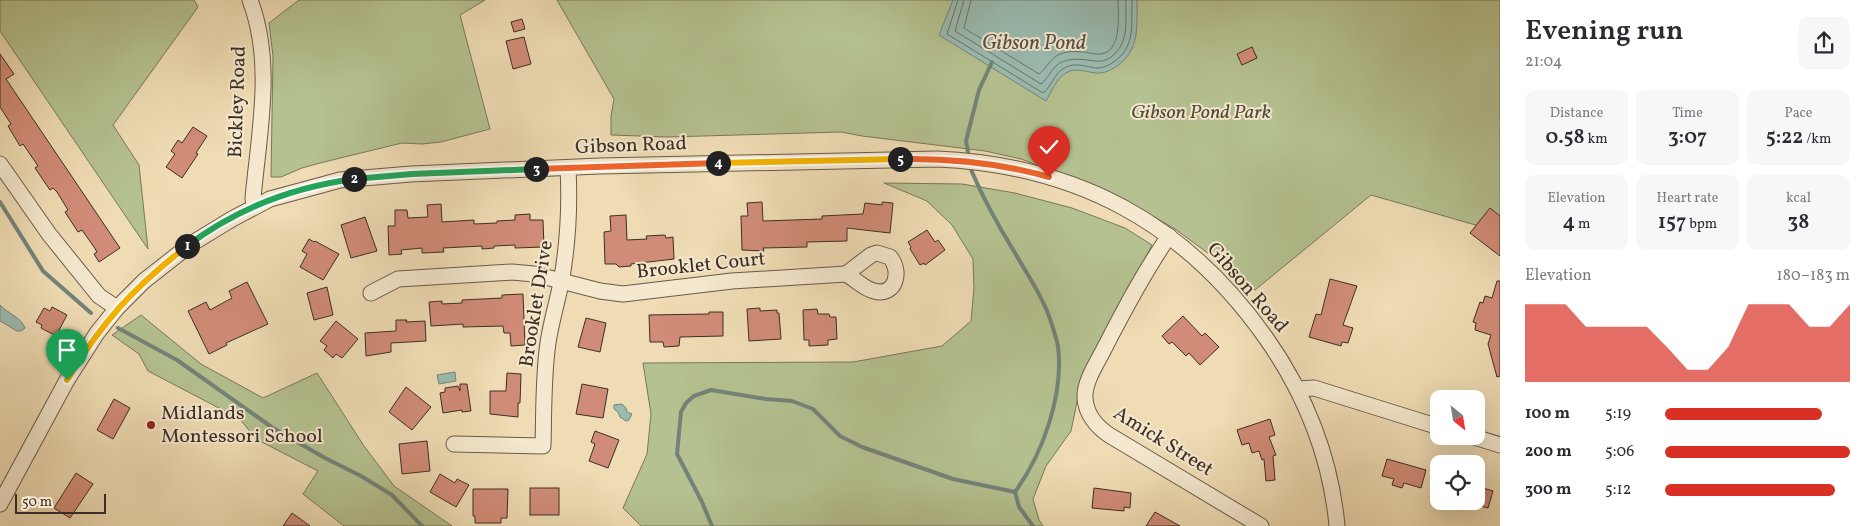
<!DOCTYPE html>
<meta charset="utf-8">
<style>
:root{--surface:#fff;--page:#f7f7f7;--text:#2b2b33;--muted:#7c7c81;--accent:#d93025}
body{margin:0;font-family:Vollkorn,serif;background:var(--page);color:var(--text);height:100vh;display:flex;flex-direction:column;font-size:19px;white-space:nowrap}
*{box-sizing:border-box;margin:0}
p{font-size:16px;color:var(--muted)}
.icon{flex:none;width:28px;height:28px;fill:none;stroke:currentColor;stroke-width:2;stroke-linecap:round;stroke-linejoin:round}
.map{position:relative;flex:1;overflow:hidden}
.drawer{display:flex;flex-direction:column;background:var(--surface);width:375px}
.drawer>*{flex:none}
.needle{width:32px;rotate:150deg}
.controls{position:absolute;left:1430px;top:390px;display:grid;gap:10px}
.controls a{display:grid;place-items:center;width:55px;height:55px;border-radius:10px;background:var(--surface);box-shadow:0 5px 20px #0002;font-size:25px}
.scale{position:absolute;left:15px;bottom:12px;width:91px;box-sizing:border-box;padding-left:5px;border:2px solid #3c2e27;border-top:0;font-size:14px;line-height:18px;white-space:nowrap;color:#3c2e27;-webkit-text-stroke:4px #f5e8ce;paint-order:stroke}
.pin{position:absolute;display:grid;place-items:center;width:42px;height:42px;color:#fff;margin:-51px -21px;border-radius:50% 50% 50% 0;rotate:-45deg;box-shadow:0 0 5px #0007}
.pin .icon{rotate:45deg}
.km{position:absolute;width:25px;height:25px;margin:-12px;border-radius:50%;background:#222;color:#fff;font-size:14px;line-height:25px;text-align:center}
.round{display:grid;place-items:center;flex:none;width:52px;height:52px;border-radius:10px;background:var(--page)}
.overview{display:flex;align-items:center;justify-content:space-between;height:85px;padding:0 25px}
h1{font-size:28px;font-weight:600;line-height:38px}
.metrics{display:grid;grid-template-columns:repeat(3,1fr);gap:8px;height:85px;padding:5px 25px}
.metrics div{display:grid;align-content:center;border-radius:10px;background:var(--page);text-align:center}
.metrics b{font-size:21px;font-weight:600}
.metrics small{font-size:14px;font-weight:400}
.metrics p{font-size:14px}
.chart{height:140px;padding:10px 25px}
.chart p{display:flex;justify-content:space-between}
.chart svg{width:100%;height:90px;margin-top:5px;fill:var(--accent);opacity:.7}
ul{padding:0 25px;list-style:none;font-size:16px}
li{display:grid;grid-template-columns:80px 60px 1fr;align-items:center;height:38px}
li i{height:12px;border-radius:6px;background:var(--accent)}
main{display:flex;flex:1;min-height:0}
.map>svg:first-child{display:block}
</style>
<main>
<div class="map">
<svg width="1500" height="526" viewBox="0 0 1500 526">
<rect width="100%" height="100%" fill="#efdcb4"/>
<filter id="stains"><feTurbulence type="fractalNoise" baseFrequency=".004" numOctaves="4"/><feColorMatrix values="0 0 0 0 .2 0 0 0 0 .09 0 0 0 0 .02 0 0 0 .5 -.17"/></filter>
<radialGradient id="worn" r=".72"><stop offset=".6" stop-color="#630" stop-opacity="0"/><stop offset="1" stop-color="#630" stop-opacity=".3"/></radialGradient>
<g fill="#b5c190" stroke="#78785c">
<path d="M0,0H194L198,7L113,125L139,165L148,249L0,31Z"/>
<path d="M299,0H485L460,15L490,129L441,142L422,144L402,143L324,162L302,168L281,177H271L273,56L269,23Z"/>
<path d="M557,0H1500V232L1371,195L1255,290L1235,273L1175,229L1132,204L1086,183L1021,159L985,151L862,136L841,132L668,137L611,135V116L614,99Z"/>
<path d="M884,183L962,184L1015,193L1072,208L1125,228L1152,245L1080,387L1071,431L1046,466L1033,499L1039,520L1043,526H641L623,508L647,454L651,414L643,363L853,362L942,346L971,321L974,288L973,259L952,225L927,201Z"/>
<path d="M141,315L201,364L263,398L317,373L364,446L394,486L452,526H344L303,494L318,471L256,439L240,419L148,371L139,354L112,335Z"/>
</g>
<g fill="#9abbb0" stroke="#748379">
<path d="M953,0H1137C1137,25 1140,50 1117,66C1111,70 1103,74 1096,73C1086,72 1074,67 1066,73C1057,78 1051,92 1046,101L939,35Z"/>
<path d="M0,305C7,313 22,318 25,328L21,331H17L0,321Z"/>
<path d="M455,372L456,381L439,384L437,375Z"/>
<path d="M622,404L626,408L627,412L632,414L629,420L626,421L620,417L618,412L614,409V405Z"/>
</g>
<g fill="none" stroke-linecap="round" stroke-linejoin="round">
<g stroke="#6b746c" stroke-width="1">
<path d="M958,0L947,34L1043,93C1051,87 1054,74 1063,69C1073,61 1086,67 1097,68C1103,68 1110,65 1115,61C1136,46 1131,22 1132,0"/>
<path d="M964,0L955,31L1041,84C1049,78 1052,66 1062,62C1074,57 1084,60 1096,61C1101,62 1107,60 1111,57C1130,43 1125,21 1126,0"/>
<path d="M971,0L964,28L1039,74C1046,69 1050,59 1058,55C1071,49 1083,52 1096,54C1123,57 1118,15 1118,0"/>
</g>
<g stroke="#748379" stroke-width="4">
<path d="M969,158L966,141L979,90L992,62"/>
<path d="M970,165L972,172C984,200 999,227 1015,253C1027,274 1041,294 1049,316C1052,325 1056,336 1058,346C1064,395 1043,453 1015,492"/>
<path d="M0,202L43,271L91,313"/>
<path d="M118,328L177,360L273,428L325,458L361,476L392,495L422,526"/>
<path d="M1015,492L1019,507L1033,526"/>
<path d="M712,526L702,502L677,454L681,412L686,403L694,396L711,390L766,399L792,401L813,409L840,436L862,447L953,479L1015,492"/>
</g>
</g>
<g fill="#d18c77" stroke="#3c2e27">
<path d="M522,19L525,29L514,32L511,22Z"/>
<path d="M524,37L531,64L513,69L506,41Z"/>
<path d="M1252,47L1257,58L1242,65L1237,54Z"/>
<path d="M0,54L14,74L6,79L120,248L99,262L94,254L97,252L94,247L82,230L78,232L65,212L68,210L57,192L53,188L50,190L35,168L38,166L23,144L20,146L8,126L11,124L0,107Z"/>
<path d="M193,127L207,136L196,153L198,154L182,178L166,167L175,154L171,151L178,140L182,143Z"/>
<path d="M762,202L763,221L822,219V216L863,214L865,203L882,205V202L893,203L890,233L847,228V241L807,242V247L763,248L764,251L742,250L741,216H748L747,203Z"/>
<path d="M441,204L442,222L474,220V224L497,223V221L515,220V215L530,214V220H543L544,247L515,248V245L494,246V248L482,249V246L443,248L444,252L422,253V248L401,250L402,254L389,255L388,226H395V210H407L408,218L428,217L427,205Z"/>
<path d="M1490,208L1500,216V256L1470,233Z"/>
<path d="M626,215L627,240L647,239L646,236L665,235L666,238L673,237L674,259L631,264V266L619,267L616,264H605L604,232L611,231L610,216Z"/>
<path d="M365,217L377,251L351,258L341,225Z"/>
<path d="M927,230L935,242L938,240L945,250L925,265L924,263L920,265L910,249L911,247L908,242Z"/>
<path d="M309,239L314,242L315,241L339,254L323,280L300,267L307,254L302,251Z"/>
<path d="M1330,279L1357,286L1343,325L1353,328L1348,343L1342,342L1341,346L1309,337L1316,314L1321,315Z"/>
<path d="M1497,281H1500V376L1497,377L1488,344L1491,335L1475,330L1476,323L1473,322L1480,302L1483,303L1485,296L1492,298Z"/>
<path d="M247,282L268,324L226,343L227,345L209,354L188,311L206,302L210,310L232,298L229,291Z"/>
<path d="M327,287L333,315L314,320L307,293Z"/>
<path d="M523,294L525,345L511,346L510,333H504L503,326L463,327V324L431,326L429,302L442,301V304L462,303V300L502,298V295Z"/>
<path d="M52,307L67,315L56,336L41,328L42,325L36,322L44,308L50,311Z"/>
<path d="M760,308V311L777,310V313H779L781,339L749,341L747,309Z"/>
<path d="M817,309L818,314H829L830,317H836L837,339L828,340V345L809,346V340H804L803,310Z"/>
<path d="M709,312H723V336L680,337L679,346L664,347L663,342H650L649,315L709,314Z"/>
<path d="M1183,316L1202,336L1205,333L1219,347L1200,365L1189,353L1186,356L1172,342L1169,344L1162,336Z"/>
<path d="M586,318L606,323L600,352L578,347Z"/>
<path d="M396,320H407L406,322L425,321L426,341L391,343V352L366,356L365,333L396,331Z"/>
<path d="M336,321L358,339L342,358L336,354L333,358L324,350L327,346L320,341Z"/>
<path d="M507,373L521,374L520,403H518V417L490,414V391H506Z"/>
<path d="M460,384H467L471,411L462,412V410L443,413L440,393L445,392V388L458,386L460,391Z"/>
<path d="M582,384L608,389L603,418L576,414Z"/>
<path d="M406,387L431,407L412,430L389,412Z"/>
<path d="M114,399L130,408L113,439L97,430Z"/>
<path d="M1270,419L1275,435L1269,437L1276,455L1273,456L1275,480L1266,481L1264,459L1262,460L1259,451L1252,453L1249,443L1242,445L1237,430Z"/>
<path d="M595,431L619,440L608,468L589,461L595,444L591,442Z"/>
<path d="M427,441L430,471L402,474L399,444Z"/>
<path d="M1387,459L1426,470L1421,488L1404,483L1402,488L1392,485L1394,479L1382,476Z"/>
<path d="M76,473L93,484L70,518L54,508Z"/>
<path d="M440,474L455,483L457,479L469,485L456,507L430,492Z"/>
<path d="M1476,486L1493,491L1488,508L1476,505Z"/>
<rect x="530" y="488" width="29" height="27"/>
<path d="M1094,488L1131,493L1130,508L1124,507V511L1092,508Z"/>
<path d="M473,489H508L507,518H501V523H475V516H473Z"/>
<path d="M1155,512L1180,526H1146Z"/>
<path d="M292,513L310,526H283Z"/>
</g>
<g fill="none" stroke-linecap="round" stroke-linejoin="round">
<defs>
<g id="minor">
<path d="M250,0C274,63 259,132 253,198L254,206"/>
<path d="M0,164L49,234L99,296L117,308"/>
<path d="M1169,236C1144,272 1124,310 1104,349C1097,363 1084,382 1085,398C1086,414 1097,427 1109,435L1261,526"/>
<path d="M877,253L890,257C902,271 896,297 874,291C864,289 855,279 846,274L871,255Z"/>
<path d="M371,293L398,279L512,272L534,274L600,291L623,294L732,281L846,274"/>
<path d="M1298,389L1314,388L1439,427"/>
<path d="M1471,436L1500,445"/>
<path d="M454,444L543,446C544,412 543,377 548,343C551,322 557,303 561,283C568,244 570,206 568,168"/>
<path d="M0,504L67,380L97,333L117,308L144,281L191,244L232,219L270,199L340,180L411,174L600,166L937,159C1077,165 1185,223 1266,338C1305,393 1331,458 1337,526"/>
</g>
</defs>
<use href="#minor" stroke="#695a4a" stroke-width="17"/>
<use href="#minor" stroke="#f5e8ce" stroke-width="15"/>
</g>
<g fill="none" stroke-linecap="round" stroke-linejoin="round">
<defs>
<path id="split-1" d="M67,380C102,322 133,288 187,246"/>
<path id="split-2" d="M187,246C236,209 294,187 354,179"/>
<path id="split-3" d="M354,179L412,174L536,169"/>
<path id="split-4" d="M536,169L718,163"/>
<path id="split-5" d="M718,163L900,159"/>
<path id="split-6" d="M900,159C951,158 1000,163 1049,177"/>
</defs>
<use href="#split-1" stroke="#fff" stroke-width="10"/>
<use href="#split-2" stroke="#fff" stroke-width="10"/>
<use href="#split-3" stroke="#fff" stroke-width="10"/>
<use href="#split-4" stroke="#fff" stroke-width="10"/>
<use href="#split-5" stroke="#fff" stroke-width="10"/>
<use href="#split-6" stroke="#fff" stroke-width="10"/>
<use href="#split-1" stroke="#f5b400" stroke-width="6"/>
<use href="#split-2" stroke="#22a559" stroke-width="6"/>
<use href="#split-3" stroke="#22a559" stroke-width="6"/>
<use href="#split-4" stroke="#f0652b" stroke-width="6"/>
<use href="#split-5" stroke="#f5b400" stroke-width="6"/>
<use href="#split-6" stroke="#f0652b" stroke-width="6"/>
</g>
<circle fill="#8f2418" stroke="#f5e8ce" stroke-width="2" cx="151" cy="425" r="5"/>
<g text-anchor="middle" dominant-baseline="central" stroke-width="4" stroke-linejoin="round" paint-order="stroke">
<g font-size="20" fill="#3c2e27" stroke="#f5e8ce">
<text transform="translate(238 102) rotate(-88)">Bickley Road</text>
<text transform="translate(631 146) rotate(-2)">Gibson Road</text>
<text transform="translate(701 266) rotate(-6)">Brooklet Court</text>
<text transform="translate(1247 288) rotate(49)">Gibson Road</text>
<text transform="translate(537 304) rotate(-81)">Brooklet Drive</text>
<text transform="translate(1163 442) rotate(32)">Amick Street</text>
</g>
<g font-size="20" font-style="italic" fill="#544b3c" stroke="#f5e8ce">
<text x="1201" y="113">Gibson Pond Park</text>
</g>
<g font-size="20" fill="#3c2e27" stroke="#f5e8ce" text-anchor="start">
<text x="161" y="414">Midlands<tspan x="161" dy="23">Montessori School</tspan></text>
</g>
<g font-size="21" font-style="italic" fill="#545149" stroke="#f5e8ce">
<text x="1034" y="43">Gibson Pond</text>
</g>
</g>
<rect width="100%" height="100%" filter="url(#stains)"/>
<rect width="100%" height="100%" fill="url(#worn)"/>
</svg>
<div class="controls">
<a><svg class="needle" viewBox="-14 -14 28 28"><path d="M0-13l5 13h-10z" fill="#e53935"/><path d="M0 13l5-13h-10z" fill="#7c7c81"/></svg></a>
<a><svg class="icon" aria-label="locate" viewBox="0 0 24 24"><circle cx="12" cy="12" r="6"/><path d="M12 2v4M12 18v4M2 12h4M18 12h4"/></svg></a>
</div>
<div class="scale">50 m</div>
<div class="pin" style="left:67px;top:380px;background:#1e9e55"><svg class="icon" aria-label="arrive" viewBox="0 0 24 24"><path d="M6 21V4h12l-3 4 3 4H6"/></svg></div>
<div class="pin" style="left:1049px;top:177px;background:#d93025"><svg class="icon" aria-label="check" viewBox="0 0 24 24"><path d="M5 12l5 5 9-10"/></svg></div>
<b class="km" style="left:187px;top:246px">1</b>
<b class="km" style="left:354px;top:179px">2</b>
<b class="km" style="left:536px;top:169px">3</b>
<b class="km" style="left:718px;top:163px">4</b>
<b class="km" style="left:900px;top:159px">5</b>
</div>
<section class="drawer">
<div class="overview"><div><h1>Evening run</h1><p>21:04</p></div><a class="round"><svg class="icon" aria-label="share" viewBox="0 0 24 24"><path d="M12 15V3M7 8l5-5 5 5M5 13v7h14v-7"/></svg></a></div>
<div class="metrics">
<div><p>Distance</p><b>0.58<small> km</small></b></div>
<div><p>Time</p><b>3:07</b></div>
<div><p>Pace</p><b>5:22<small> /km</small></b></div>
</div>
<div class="metrics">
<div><p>Elevation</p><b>4<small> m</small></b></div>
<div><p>Heart rate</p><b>157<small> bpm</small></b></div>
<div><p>kcal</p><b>38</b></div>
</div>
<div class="chart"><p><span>Elevation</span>180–183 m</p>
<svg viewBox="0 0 160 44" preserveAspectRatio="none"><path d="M0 44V6L10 6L20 6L30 17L40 17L50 17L60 17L70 27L80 38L90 38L100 27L110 6L120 6L130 6L140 17L150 17L160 6V44z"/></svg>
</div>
<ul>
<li><b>100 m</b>5:19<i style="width:85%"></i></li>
<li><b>200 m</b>5:06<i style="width:100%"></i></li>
<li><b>300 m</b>5:12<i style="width:92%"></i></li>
</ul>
</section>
</main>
